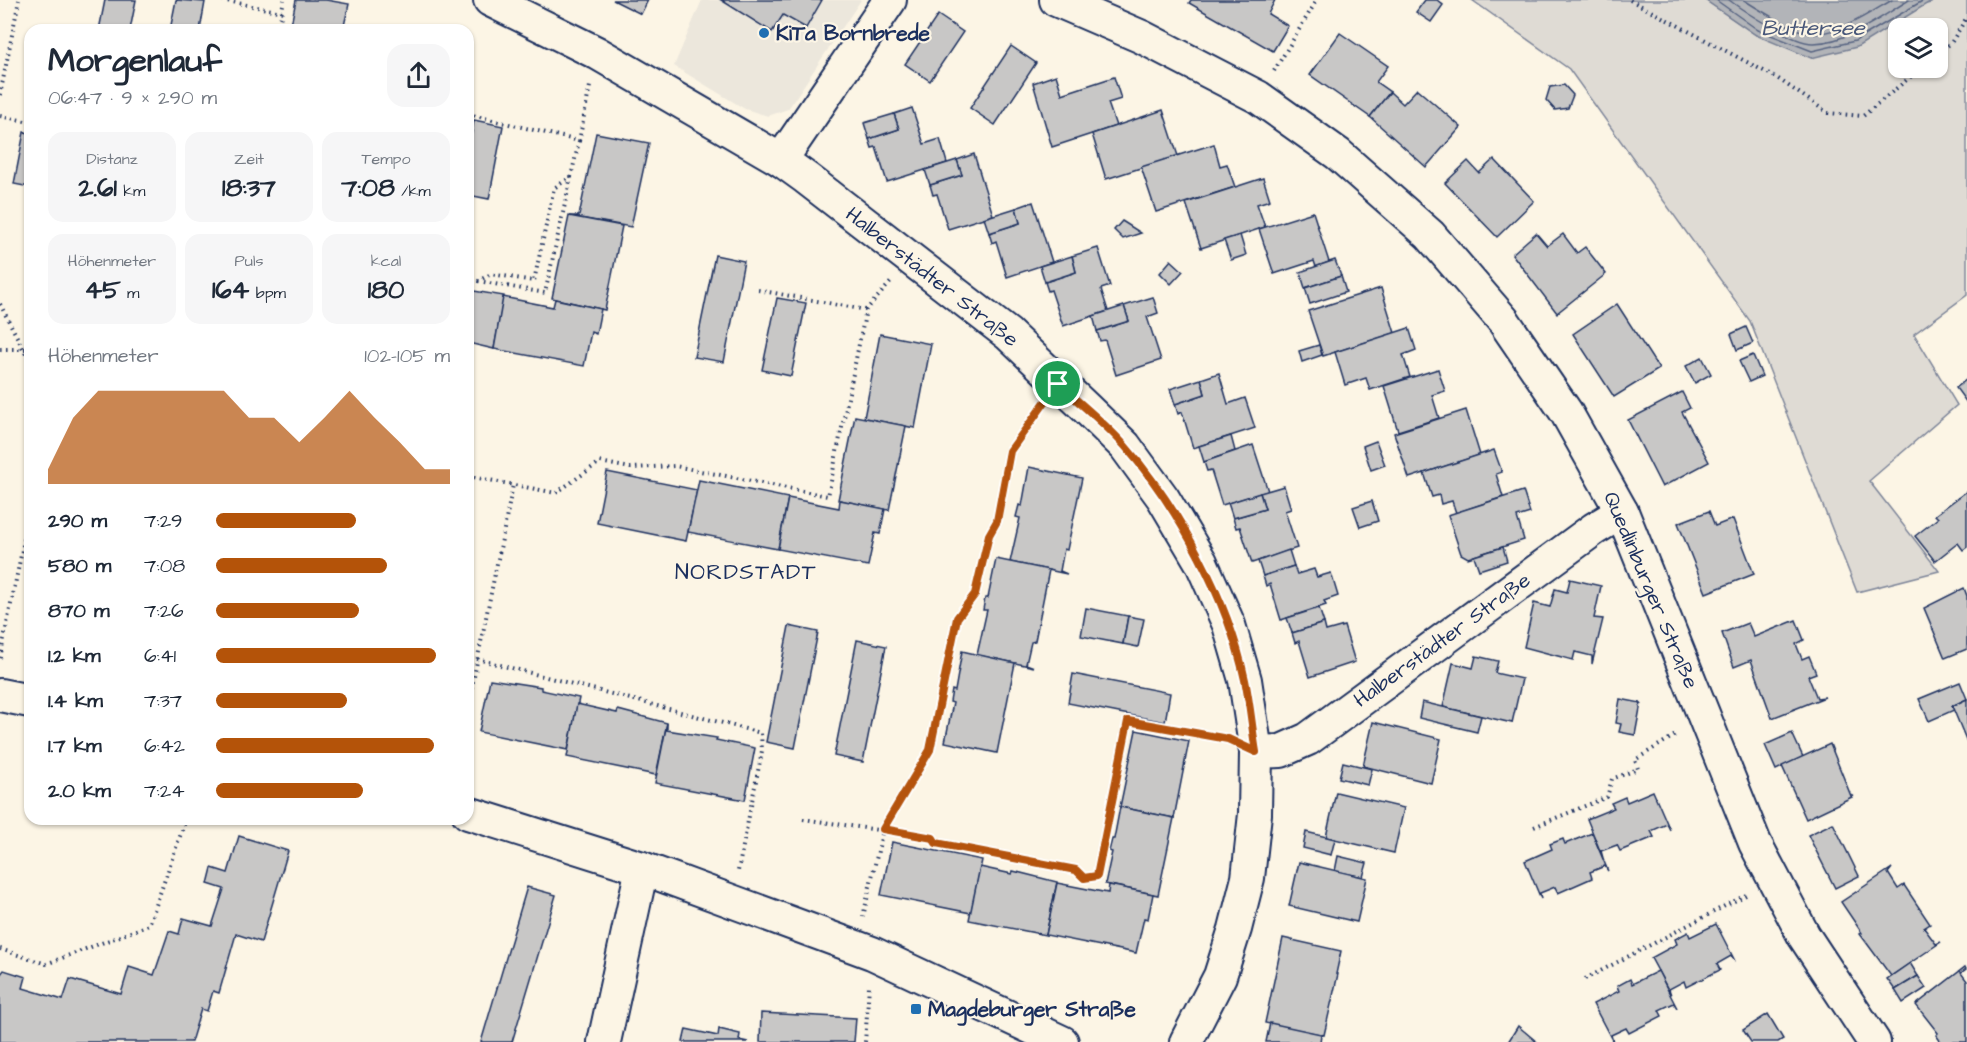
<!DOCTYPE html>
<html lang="de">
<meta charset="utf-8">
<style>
:root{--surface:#fff;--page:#f6f6f7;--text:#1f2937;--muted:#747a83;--accent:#b45309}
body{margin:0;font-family:"Architects Daughter",sans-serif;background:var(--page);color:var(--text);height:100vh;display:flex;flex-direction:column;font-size:22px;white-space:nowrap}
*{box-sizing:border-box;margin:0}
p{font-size:20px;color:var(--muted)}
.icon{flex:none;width:33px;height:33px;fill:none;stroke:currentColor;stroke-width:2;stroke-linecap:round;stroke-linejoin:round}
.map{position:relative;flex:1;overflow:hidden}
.side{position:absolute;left:24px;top:24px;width:450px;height:801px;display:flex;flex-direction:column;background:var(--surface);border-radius:18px;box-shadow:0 2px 4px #0004}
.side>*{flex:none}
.tools{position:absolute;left:1888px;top:18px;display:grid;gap:12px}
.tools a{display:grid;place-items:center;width:60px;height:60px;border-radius:12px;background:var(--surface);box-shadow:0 2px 4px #0004;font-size:30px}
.pin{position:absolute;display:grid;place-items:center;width:51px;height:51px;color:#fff;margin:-26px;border:3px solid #fff;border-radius:50%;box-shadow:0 2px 6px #0007}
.round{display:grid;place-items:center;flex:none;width:63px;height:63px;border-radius:18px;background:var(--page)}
.headline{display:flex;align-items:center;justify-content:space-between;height:102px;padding:0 24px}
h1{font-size:33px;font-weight:800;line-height:45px}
.stats{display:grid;grid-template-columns:repeat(3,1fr);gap:9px;height:102px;padding:6px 24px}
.stats div{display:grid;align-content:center;border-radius:15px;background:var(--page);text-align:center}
.stats b{font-size:26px;font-weight:800}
.stats small{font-size:16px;font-weight:400}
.stats p{font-size:16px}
.chart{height:168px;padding:12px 24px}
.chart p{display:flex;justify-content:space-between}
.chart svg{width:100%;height:108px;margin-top:6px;fill:var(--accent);opacity:.7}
ul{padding:0 24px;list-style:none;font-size:20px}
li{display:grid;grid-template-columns:96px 72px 1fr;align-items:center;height:45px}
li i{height:15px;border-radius:8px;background:var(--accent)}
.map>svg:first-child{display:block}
</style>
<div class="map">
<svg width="1967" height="1042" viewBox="0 0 1967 1042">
<rect width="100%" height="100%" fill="#fcf5e5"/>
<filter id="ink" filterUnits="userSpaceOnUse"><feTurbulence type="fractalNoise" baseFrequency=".0167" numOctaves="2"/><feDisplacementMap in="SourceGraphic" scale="12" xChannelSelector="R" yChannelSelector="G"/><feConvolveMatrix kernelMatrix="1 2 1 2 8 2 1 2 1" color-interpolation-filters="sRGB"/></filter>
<g filter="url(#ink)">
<path fill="#ece7dc" d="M702,0H861L788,109L768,116L745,109L674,66Z"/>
<path fill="#dfdbd4" stroke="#7d8599" stroke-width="1.5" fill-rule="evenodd" d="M1472,0H1705L1756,35L1931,3L1933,0H1967V295L1914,334L1957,405L1869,481L1939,571L1857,592L1750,321L1569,69ZM1899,28H1938V68H1899Z"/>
<path fill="#b2b4b8" stroke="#767f94" stroke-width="1.5" d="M1705,0H1933L1857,47L1811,58L1756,35Z"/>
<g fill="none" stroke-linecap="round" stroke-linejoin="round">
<g stroke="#576482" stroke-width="1.5">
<path d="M1716,0L1758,30L1812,51L1855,41L1924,0"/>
<path d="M1729,0C1745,12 1794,44 1814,43C1849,42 1881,17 1909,0"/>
<path d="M1744,0C1758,9 1800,35 1815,34C1844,31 1868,14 1892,0"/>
</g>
</g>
<g fill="#c8c7c6" stroke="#1b2f5e" stroke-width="1.5">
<path d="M105,0H136L130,30H99Z"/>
<path d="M176,0L205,2L200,30H170Z"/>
<path d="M296,0H326L349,4L343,30H290Z"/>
<path d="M613,0H648L641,14Z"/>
<path d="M721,0H822L806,28L783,15L772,32Z"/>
<path d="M1191,0H1275L1268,14L1288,26L1273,51L1189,3Z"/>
<path d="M1425,0H1437L1443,5L1431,22L1416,12Z"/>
<path d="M938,15L963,32L930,81L905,64Z"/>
<path d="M1340,33L1388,66L1376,82L1390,92L1370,117L1310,75Z"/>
<path d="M1011,46L1036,63L995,125L970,108Z"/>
<path d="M1056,75L1062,94L1114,77L1121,99L1108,103L1116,126L1052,147L1033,83Z"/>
<path d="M1564,85L1573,95L1568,108L1555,110L1546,100L1550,87Z"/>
<path d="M1417,89L1461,127L1426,167L1370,117L1390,92L1403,104Z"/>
<path d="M912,108L924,144L940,139L947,163L887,182L876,147L872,148L869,139L899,129L894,114Z"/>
<path d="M1163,110L1178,156L1106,179L1092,134Z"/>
<path d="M894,114L899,129L869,139L864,123Z"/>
<path d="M474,120L503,126L489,199L468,195V152Z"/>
<path d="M24,132L30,133V187L14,184Z"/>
<path d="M596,133L649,143L631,227L569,216H579Z"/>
<path d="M1214,144L1220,166L1227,164L1235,187L1156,212L1141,167Z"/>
<path d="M974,154L993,215L948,229L937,194L933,195L930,185L962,175L957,160Z"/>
<path d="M1494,159L1534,201L1497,237L1445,183L1468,161L1479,173Z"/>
<path d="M957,160L962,175L930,185L925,170Z"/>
<path d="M1263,178L1270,200L1257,204L1265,227L1201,248L1186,203Z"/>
<path d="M1033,202L1052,262L1007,277L996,241L992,243L989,233L1020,223L1016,208Z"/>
<path d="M1016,208L1020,223L989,233L984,218Z"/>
<path d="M1313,212L1329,262L1316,267L1314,261L1274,274L1259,229Z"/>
<path d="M569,216L622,226L605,310L552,298Z"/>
<path d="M1122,221L1141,233L1123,239L1114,230Z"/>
<path d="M1536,233L1547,246L1563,234L1577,253L1585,247L1606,274L1557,313L1512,254Z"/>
<path d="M1240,235L1246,255L1231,260L1224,240Z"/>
<path d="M1098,248L1110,286L1101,289L1108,311L1063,326L1051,290L1048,291L1045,282L1076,272L1072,256Z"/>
<path d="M715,255L744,261L724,362L694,357Z"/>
<path d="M1072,256L1076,272L1045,282L1040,266Z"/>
<path d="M1171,260L1183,271L1171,284L1160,273Z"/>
<path d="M1335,260L1341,276L1305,288L1300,272Z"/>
<path d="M1341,276L1346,292L1310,304L1305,288Z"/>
<path d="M1381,288L1395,333L1323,356L1308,311Z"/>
<path d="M468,290L504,296L494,349L468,343Z"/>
<path d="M503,297L553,307L555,299L601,309L596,334L591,332L584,366L494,349Z"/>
<path d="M1153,297L1158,313L1147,317L1161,360L1116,375L1105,340L1100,341L1097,331L1129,321L1124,306Z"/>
<path d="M777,298L806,303L791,376L762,370Z"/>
<path d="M1617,304L1659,369L1614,397L1573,334Z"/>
<path d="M1124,306L1129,321L1097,331L1093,316Z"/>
<path d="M1746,327L1753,343L1737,350L1731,334Z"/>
<path d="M1409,328L1416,350L1403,355L1410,377L1370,390L1366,378L1345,385L1335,352Z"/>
<path d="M880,334L931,344L915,428L864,418Z"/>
<path d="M1319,345L1322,355L1302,362L1299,351Z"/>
<path d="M1753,355L1762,376L1749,382L1739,361Z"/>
<path d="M1702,357L1711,374L1695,383L1686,366Z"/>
<path d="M1438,369L1445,391L1432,395L1439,418L1398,431L1384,386Z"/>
<path d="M1219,373L1228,404L1245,398L1255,428L1193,448L1182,412L1178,414L1175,404L1205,394L1201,379Z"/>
<path d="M1201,379L1205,394L1175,404L1170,389Z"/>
<path d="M1967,379V403L1956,388Z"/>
<path d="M1682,392L1690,408L1682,412L1709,462L1662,487L1628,420Z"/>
<path d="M1466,410L1480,455L1409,478L1394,433Z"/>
<path d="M855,416L906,426L889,510L838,500Z"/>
<path d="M1231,436L1235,451L1204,462L1199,446Z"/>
<path d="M1376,441L1385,465L1371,470L1363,446Z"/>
<path d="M1253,445L1268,491L1222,505L1211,470L1207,471L1204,462Z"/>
<path d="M1494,450L1502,472L1496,474L1503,497L1456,513L1452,501L1441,504L1439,495L1432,497L1424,473Z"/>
<path d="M1029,467L1082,478L1067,550L1064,549L1060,571L1067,574L1010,562L1020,518L1016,517L1019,505L1022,506Z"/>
<path d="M607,472L697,490L686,541L597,523Z"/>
<path d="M699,480L788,498L778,549L688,532Z"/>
<path d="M1284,486L1291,509L1285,511L1297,548L1252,563L1240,527L1236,528L1233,518L1265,509L1260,493Z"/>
<path d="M1523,491L1530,513L1517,517L1524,540L1468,558L1461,554L1448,515Z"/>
<path d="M1967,491V547L1963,550L1958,543L1935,561L1915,536L1938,518L1935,515Z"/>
<path d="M1260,493L1265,509L1233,518L1228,503Z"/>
<path d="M788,498L839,508L840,500L885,509L880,534L875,533L868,566L778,549Z"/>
<path d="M1372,501L1378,521L1360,527L1353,507Z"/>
<path d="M1709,511L1715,526L1733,519L1754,574L1706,593L1678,523Z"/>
<path d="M1503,547L1507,561L1479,570L1474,556Z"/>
<path d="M1289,550L1294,566L1263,576L1258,561Z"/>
<path d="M996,559L1049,570L1035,641L1031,642L1026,664L1034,667L977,655L987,610H983L985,598H988Z"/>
<path d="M1294,566L1297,574L1314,569L1317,577L1331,573L1338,596L1324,601L1326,605L1281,620L1270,584L1266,586L1263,576Z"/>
<path d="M1570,579L1601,586L1594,618L1603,619L1592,664V656L1575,652L1573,660L1524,647L1534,603L1550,607L1555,589L1567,592Z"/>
<path d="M1964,588L1967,596V649L1945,658L1924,608Z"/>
<path d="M1086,608L1128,616L1123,644L1081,636Z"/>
<path d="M1319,608L1324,623L1292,633L1287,618Z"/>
<path d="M1128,616L1144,619L1138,647L1123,644Z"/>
<path d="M1796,620L1804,640L1796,644L1802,659L1809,656L1816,673L1808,676L1817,698L1825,697L1772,718L1751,660L1734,667L1722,633L1748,623L1754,637Z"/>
<path d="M1324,623L1326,631L1344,626L1355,662L1310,677L1299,641L1295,643L1292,633Z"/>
<path d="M789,626L818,632L795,748L766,742Z"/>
<path d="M857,640L886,646L863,762L834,756Z"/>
<path d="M962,651L1015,663L997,753L945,742L953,703L950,702L952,690L955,691Z"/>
<path d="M1476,656L1498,661L1495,673L1522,679L1512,723L1443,707L1453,663L1473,668Z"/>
<path d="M1073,674L1170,693L1165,722L1068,703Z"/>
<path d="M490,679L541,687V690L579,698L568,750L479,732Z"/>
<path d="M1960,682L1967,699L1952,706L1954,710L1929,721L1919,699Z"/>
<path d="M1620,699L1641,703L1635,735L1619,732L1621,724L1616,723Z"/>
<path d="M1967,699V742L1952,706Z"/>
<path d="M1422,702L1481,716L1477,732L1419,718Z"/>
<path d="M577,704L617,713L618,710L667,723L656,775L567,757Z"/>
<path d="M1373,722L1441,739L1431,783L1363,766Z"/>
<path d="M667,723V730L717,738L716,740L755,748L745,800L655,783Z"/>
<path d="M1136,730L1189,741L1174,818L1120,807Z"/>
<path d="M1792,733L1803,757L1776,770L1765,745Z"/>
<path d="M1830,744L1851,796H1854L1806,819L1782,766Z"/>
<path d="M1343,762L1372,769L1368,785L1339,778Z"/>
<path d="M1653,791L1670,830L1667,824L1651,831L1654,837L1620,851L1617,845L1601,851L1603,858L1587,819L1614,808L1611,803L1625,797L1627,802Z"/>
<path d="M1336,792L1404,808L1394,853L1326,837Z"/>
<path d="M1120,807L1174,818L1158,895L1105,884L1112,852L1109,851L1112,839H1114Z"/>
<path d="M1833,823L1859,876L1835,888L1808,835Z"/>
<path d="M1306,832L1335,839L1331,855L1303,848Z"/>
<path d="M1592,833L1608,871L1605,866L1590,872L1592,878L1558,893L1555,887L1540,893L1541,899L1525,861L1552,849L1550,844L1563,839L1565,844Z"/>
<path d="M239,836L288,851L261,942L236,934L219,993L213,991L207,1011L201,1009L191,1042H0V975L4,970L26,977L23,988L63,1000L70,979L121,994L129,967L154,975L169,931L179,934L183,918L212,926L224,889L208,884L212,868L228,873Z"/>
<path d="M892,842L982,860L971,913L881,895Z"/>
<path d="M1338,856L1367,863L1363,877L1335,871Z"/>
<path d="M1299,862L1367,878L1357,922L1289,906Z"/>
<path d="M980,867L1012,874L1013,871L1057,882L1046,935L969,920Z"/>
<path d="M1892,868L1888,873L1898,889L1904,885L1930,924L1924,928L1936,944L1941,942L1891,976L1860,934L1862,933L1841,902Z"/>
<path d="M1057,883L1108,893L1109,885L1153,894L1148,919L1144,918L1136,953L1046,935Z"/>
<path d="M527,887L556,895L512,1042H481Z"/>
<path d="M1716,924L1735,961L1731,956L1717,964L1720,970L1686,987L1684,981L1669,989L1671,995L1651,958L1677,944L1675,939L1688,932L1690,937Z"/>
<path d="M1283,938L1341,951L1336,974H1338L1324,1035L1265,1023Z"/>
<path d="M1910,963L1918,976L1895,990L1887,979Z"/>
<path d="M1965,967L1966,969L1961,973L1967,981V1042H1941L1936,1035L1938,1033L1916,1005Z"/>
<path d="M1658,971L1677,1008L1674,1003L1659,1010L1662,1016L1629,1033L1626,1028L1611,1035L1613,1042L1593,1004L1619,991L1617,986L1630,979L1632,984Z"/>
<path d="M1918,976L1926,988L1903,1003L1895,990Z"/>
<path d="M761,1013L856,1018L854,1042H760Z"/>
<path d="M1768,1014L1783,1039L1778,1042H1751L1743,1030Z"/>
<path d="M1270,1023L1321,1034L1320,1042H1266Z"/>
<path d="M1518,1026L1537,1042H1508Z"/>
<path d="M686,1029L718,1036L719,1029L740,1034L739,1040L748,1042H683Z"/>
</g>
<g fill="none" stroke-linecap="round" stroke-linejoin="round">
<defs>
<g id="minor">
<path d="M490,0L597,53L781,160L806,178L1008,334L1087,409L1125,446L1163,498L1201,562L1229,625L1245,680L1256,752L1255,814L1248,878L1235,929L1220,976L1186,1042"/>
<path d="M1056,0L1142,37L1258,97L1338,154L1430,235L1503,320L1566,412L1622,512L1755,843L1804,936L1874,1042"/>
<path d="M781,160L890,0"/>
<path d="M0,695L30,701"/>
<path d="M1256,752L1281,751L1308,739L1594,529L1622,512"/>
<path d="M468,813L642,868L872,953L1062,1042"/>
<path d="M604,1042L642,868"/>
</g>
</defs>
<use href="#minor" stroke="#1b2f5e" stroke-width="36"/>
<g stroke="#1b2f5e" stroke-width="4" stroke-dasharray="1.5 4.5" stroke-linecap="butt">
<path d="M222,0L282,12"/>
<path d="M1630,0L1777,78L1828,113L1863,116L1921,68"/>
<path d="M278,30L284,0"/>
<path d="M1938,53L1951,43L1967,17"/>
<path d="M1274,71L1317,0"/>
<path d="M0,95L19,0"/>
<path d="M468,114L579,141L571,177L554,188L534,281L491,274L478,281L468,279"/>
<path d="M0,116L30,122"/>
<path d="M579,141L590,86"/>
<path d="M478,281L545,293L571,177"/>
<path d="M758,290L866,310"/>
<path d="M0,304L30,362"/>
<path d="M0,349H30"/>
<path d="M468,476L556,493L600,462L630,468L675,466L828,496L866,310L891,282"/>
<path d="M0,658L30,511"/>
<path d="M477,659L761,733L762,751L738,871"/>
<path d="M468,706L513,485"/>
<path d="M803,819L933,838L937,843L1076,870L1084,878L1097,876L1128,721L1221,737"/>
<path d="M1534,827L1607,797L1612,779L1638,769L1635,760L1677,734"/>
<path d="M863,917L883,829L930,750L957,618L975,594L989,535L997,521L1009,451L1040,409"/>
<path d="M0,949L46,964L149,925L186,819"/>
<path d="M1585,979L1746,895"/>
<path d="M865,1042L869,986"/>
</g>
<use href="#minor" stroke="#fcf5e5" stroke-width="32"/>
</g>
</g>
<g fill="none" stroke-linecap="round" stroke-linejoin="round" filter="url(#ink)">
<defs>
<path id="route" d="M1058,384C1081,404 1105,423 1125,446C1179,508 1228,600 1245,680C1250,704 1252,728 1256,752L1228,739L1128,721L1097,876L1084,878L1076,870L936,843L933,838L883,829L930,750L957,618L975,594L989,535L997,521L1010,451Z"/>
</defs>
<use href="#route" stroke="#fff" stroke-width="12"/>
<use href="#route" stroke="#b45309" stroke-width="8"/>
</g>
<g fill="#1f6fb2" stroke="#fcf5e5" stroke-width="2">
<circle cx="764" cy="33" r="6"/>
<rect x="910" y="1003" width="12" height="12" rx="3"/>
</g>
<g text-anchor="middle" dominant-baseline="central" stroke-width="4.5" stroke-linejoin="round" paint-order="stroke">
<g font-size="21" font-weight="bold" fill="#1b2f5e" stroke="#fcf5e5" text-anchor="start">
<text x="776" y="33">KiTa Bornbrede</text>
<text x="928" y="1009">Magdeburger Straße</text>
</g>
<g font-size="21" fill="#1b2f5e" stroke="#fcf5e5">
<text transform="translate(932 277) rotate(38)">Halberstädter Straße</text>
<text transform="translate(1651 590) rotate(67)">Quedlinburger Straße</text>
<text transform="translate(1442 640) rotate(-36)">Halberstädter Straße</text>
</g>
<g font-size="22" font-style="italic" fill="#485779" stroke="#fcf5e5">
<text x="1813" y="28">Buttersee</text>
</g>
<g font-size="22" letter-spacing="1.5" fill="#1b2f5e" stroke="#fcf5e5">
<text x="746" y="572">NORDSTADT</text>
</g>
</g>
</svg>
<div class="tools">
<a><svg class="icon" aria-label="layers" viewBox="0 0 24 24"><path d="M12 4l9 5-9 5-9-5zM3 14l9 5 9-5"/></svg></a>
</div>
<div class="pin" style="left:1058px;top:384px;background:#1e9e55"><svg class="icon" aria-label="arrive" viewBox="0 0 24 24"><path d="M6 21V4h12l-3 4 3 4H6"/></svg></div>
<section class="side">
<div class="headline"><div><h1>Morgenlauf</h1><p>06:47 · 9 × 290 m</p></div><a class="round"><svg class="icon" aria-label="share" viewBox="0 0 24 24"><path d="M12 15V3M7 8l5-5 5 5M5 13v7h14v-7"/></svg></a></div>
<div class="stats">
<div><p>Distanz</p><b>2.61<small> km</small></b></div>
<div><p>Zeit</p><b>18:37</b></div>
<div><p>Tempo</p><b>7:08<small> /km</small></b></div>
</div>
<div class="stats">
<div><p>Höhenmeter</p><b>45<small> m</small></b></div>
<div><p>Puls</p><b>164<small> bpm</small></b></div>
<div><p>kcal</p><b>180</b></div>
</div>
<div class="chart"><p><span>Höhenmeter</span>102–105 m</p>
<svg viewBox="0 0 160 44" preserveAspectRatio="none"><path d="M0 44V38L10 17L20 6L30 6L40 6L50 6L60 6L70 6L80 17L90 17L100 27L110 17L120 6L130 17L140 27L150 38L160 38V44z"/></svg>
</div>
<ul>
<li><b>290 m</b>7:29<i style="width:60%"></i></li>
<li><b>580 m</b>7:08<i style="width:73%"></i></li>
<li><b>870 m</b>7:26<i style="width:61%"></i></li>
<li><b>1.2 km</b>6:41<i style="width:94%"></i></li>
<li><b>1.4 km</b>7:37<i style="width:56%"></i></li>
<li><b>1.7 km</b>6:42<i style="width:93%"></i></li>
<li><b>2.0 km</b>7:24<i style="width:63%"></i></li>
</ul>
</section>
</div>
